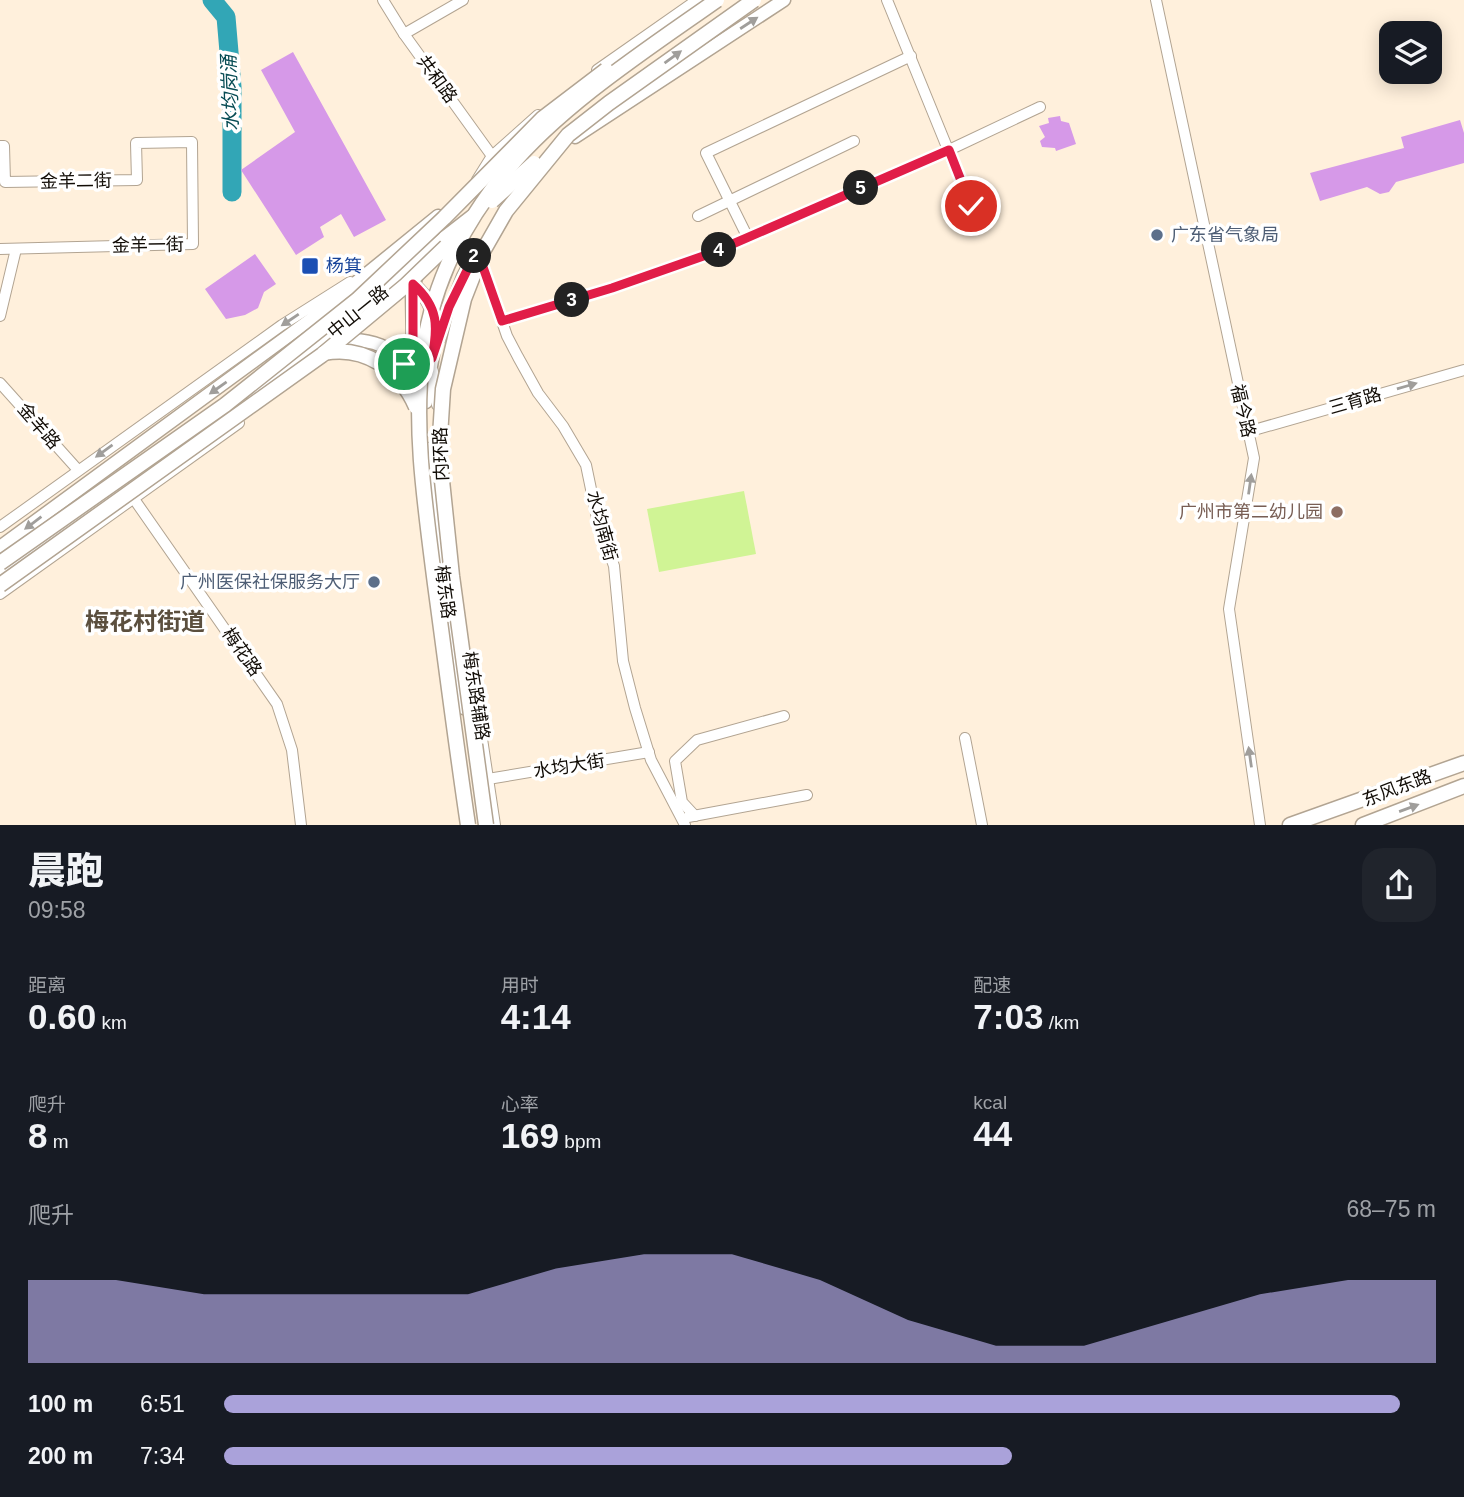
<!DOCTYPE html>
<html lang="zh">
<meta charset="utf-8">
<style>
:root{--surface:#171b24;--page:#20242c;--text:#f1f3f6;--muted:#9ea1a6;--accent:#aaa2da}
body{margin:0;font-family:Arial,"Noto Sans SC",sans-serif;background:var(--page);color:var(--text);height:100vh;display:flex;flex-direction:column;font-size:26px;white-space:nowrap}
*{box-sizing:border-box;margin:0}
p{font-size:23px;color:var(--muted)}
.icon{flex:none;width:38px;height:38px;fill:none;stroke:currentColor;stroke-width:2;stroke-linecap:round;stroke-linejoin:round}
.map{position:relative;height:825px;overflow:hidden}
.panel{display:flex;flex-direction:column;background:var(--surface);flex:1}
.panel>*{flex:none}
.fabs{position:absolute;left:1379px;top:21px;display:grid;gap:14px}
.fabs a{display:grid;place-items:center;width:63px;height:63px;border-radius:14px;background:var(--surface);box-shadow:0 4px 18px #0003;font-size:35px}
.pin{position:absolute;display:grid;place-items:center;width:60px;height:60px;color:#fff;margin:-30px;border:4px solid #fff;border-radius:50%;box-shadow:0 2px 7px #0007}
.km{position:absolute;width:35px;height:35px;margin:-18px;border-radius:50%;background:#222;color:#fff;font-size:19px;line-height:35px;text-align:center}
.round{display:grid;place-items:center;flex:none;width:74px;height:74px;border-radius:21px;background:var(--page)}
.head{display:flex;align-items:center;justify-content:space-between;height:119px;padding:0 28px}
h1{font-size:38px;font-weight:800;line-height:52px}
.metrics{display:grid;grid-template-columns:repeat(3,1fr);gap:10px;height:119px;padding:7px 28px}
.metrics div{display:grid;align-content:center}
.metrics b{font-size:35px;font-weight:800}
.metrics small{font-size:19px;font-weight:400}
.metrics p{font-size:19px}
.chart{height:196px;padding:14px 28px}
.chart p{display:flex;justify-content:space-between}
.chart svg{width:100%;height:126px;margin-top:7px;fill:var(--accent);opacity:.7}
ul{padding:0 28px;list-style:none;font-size:23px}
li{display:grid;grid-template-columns:112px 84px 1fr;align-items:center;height:52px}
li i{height:18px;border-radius:9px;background:var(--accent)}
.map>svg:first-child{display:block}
</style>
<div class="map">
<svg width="1464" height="825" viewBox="0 0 1464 825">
<rect width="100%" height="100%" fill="#fff0dc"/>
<path fill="#d0f495" d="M744,491L756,554L659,572L647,509Z"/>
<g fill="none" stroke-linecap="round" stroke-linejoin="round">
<path stroke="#32a6b6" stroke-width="19" d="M212,0L226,17L232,87V192"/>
</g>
<g fill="#d699e8">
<path d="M293,52L386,220L354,237L341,214L320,227L324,237L296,255L241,170L295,132L261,70Z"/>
<path d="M1060,116L1061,121L1069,123L1076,144L1056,151L1055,148L1042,147L1040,141L1045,137L1039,126L1049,123L1048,118Z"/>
<path d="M1460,120L1464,133V163L1396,182L1389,192L1380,194L1367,187L1320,201L1310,173L1404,148L1401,137Z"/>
<path d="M255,254L276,284L264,292L258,308L245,315L226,319L205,289Z"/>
</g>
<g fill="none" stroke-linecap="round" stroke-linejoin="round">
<defs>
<g id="minor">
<path d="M383,0L404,34L492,156"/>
<path d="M887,0L971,206"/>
<path d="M1156,0L1254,458L1229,609L1260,825"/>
<path d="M404,34L463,0"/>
<path d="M597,70L697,0"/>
<path d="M0,146H4L5,182L137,180L136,143L192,142L193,244L0,249"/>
<path d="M477,180L492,156L538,115"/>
<path d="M698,216L854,141"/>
<path d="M748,238L706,153L911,56"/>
<path d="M480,257L507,336L518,357L538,393L563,426L586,465L597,518L614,566L623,661L635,708L651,760L685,825"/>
<path d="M0,316L16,249"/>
<path d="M502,321L612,288L712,253L949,150L1040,107"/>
<path d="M433,371L437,405"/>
<path d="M0,383L78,470"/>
<path d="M1247,432L1464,370"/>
<path d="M134,499L277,704L292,750L301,825"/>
<path d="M0,527L282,325L350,282"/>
<path d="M0,594L239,423"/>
<path d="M470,659L495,825"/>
<path d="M965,738L982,825"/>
<path d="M488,779L649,752"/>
<path d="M695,816L682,802L675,761L697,740L784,716"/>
<path d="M688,817L807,795"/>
</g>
<g id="major">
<path d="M575,137L784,0"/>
<path d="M380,271C394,270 403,276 414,285C451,316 428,362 426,402"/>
<path d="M439,338L463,277L479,246"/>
<path d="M335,342C368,336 398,345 411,378"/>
<path d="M250,393L327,337L445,237"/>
<path d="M414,402L412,292L417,274"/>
<path d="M427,449L446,601L463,708"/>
<path d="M0,547L310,320L438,216"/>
<path d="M0,574L133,478"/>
</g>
<g id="highway">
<path d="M1290,825L1464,763"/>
<path d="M1363,825L1464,786"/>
</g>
</defs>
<use href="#minor" stroke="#b2a492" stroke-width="12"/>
<use href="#major" stroke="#b2a492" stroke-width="15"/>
<use href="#highway" stroke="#b2a492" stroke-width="17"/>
<use href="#minor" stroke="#fff" stroke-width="10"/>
<use href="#major" stroke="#fff" stroke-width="12"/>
<use href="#highway" stroke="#fff" stroke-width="14"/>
<defs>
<path id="major-bridge" d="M445,237L472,216"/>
<g id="highway-bridge">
<path d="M492,201L534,163"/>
<path d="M324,353C365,345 400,370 416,407"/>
<path d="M0,563L225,405L357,300L444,218L543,118L606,70"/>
<path d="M0,585L322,355L405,286L458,235"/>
<path d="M468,825C456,745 446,665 435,584C414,420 395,307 508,169C561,105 649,48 717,0"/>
<path d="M486,825L452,576L439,452L443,389L464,299L482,253L506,211L568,135L609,103L754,0"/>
</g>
</defs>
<use href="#major-bridge" stroke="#b2a492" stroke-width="15" stroke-linecap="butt"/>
<use href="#highway-bridge" stroke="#b2a492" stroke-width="17" stroke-linecap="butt"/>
<use href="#major-bridge" stroke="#fff" stroke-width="12"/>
<use href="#highway-bridge" stroke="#fff" stroke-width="14"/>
</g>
<defs><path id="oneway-solid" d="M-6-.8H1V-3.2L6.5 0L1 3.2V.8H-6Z" transform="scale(1.75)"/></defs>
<g fill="#a09e9b">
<use href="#oneway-solid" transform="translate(749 23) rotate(-33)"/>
<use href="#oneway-solid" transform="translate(673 57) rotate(-36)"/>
<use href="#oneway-solid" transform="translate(290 320) rotate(146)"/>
<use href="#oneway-solid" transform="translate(1407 386) rotate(-16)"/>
<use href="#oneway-solid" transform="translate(218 388) rotate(145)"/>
<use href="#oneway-solid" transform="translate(104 451) rotate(144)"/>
<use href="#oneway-solid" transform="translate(1250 484) rotate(-82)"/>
<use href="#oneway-solid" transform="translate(33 523) rotate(143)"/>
<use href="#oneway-solid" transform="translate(1250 757) rotate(-98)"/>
<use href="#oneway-solid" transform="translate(1409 808) rotate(-20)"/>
</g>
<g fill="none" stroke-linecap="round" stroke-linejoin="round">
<defs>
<path id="route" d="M404,364L413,382V284C439,307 438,327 432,358L449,307L477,250L502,321L612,288L712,253L949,150L971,206"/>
</defs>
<use href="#route" stroke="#fff" stroke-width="14"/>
<use href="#route" stroke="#e11d48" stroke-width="9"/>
</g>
<g fill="#5c6f8a" stroke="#fff" stroke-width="2.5">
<circle cx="1157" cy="235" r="7"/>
<circle cx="374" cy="582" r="7"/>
</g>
<rect fill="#1a4fb4" stroke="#fff" stroke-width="2.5" x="301" y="257" width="18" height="18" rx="3.5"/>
<circle fill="#8d6e63" stroke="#fff" stroke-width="2.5" cx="1337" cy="512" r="7"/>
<g text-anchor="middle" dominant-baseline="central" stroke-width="7" stroke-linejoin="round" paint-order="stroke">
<g font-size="18" fill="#110c06" stroke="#fff">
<text transform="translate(437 79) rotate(54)">共和路</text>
<text transform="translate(76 181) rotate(-1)">金羊二街</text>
<text transform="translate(148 245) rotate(-1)">金羊一街</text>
<text transform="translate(358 312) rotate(-39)">中山一路</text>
<text transform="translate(1355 401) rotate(-16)">三育路</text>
<text transform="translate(1243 411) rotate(77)">福今路</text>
<text transform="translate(39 426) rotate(49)">金羊路</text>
<text transform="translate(441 454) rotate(-92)">内环路</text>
<text transform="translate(602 526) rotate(75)">水均南街</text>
<text transform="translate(445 592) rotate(82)">梅东路</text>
<text transform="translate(242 652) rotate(55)">梅花路</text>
<text transform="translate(476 696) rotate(81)">梅东路辅路</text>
<text transform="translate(569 766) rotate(-9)">水均大街</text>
<text transform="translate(1397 788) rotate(-21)">东风东路</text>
</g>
<g font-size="18" fill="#4e5e75" stroke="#fff" text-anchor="start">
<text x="1171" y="235">广东省气象局</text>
<text x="360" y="582" text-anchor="end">广州医保社保服务大厅</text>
</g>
<g font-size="18" fill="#164399" stroke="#fff" text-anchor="start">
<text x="326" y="266">杨箕</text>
</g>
<g font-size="18" fill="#785e54" stroke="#fff" text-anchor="end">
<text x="1323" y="512">广州市第二幼儿园</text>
</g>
<g font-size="19" font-style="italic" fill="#074c54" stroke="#fff">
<text transform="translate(230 93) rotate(-92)">水均岗涌</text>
</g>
<g font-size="24" font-weight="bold" fill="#5b4f3e" stroke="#fff">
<text x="145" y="621">梅花村街道</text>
</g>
</g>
</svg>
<div class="fabs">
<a><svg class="icon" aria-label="layers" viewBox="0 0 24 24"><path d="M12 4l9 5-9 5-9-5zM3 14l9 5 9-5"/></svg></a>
</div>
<div class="pin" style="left:404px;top:364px;background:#1e9e55"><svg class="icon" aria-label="arrive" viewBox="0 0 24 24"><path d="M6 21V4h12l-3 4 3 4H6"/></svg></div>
<div class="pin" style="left:971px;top:206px;background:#d93025"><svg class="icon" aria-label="check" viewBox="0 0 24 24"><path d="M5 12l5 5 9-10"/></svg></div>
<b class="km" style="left:474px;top:256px">2</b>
<b class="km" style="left:572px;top:300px">3</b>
<b class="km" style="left:719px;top:250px">4</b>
<b class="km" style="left:861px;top:188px">5</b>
</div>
<section class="panel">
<div class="head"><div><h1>晨跑</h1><p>09:58</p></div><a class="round"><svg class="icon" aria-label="share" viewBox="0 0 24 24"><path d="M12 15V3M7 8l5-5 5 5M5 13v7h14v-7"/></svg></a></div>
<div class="metrics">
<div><p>距离</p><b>0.60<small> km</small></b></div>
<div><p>用时</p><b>4:14</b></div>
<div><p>配速</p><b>7:03<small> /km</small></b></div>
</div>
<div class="metrics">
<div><p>爬升</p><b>8<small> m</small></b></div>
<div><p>心率</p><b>169<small> bpm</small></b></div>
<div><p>kcal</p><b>44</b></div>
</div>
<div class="chart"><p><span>爬升</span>68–75 m</p>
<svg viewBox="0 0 160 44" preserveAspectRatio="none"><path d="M0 44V15L10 15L20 20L30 20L40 20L50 20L60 11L70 6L80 6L90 15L100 29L110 38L120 38L130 29L140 20L150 15L160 15V44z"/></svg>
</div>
<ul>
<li><b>100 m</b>6:51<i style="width:97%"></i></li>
<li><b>200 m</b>7:34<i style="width:65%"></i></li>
</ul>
</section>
